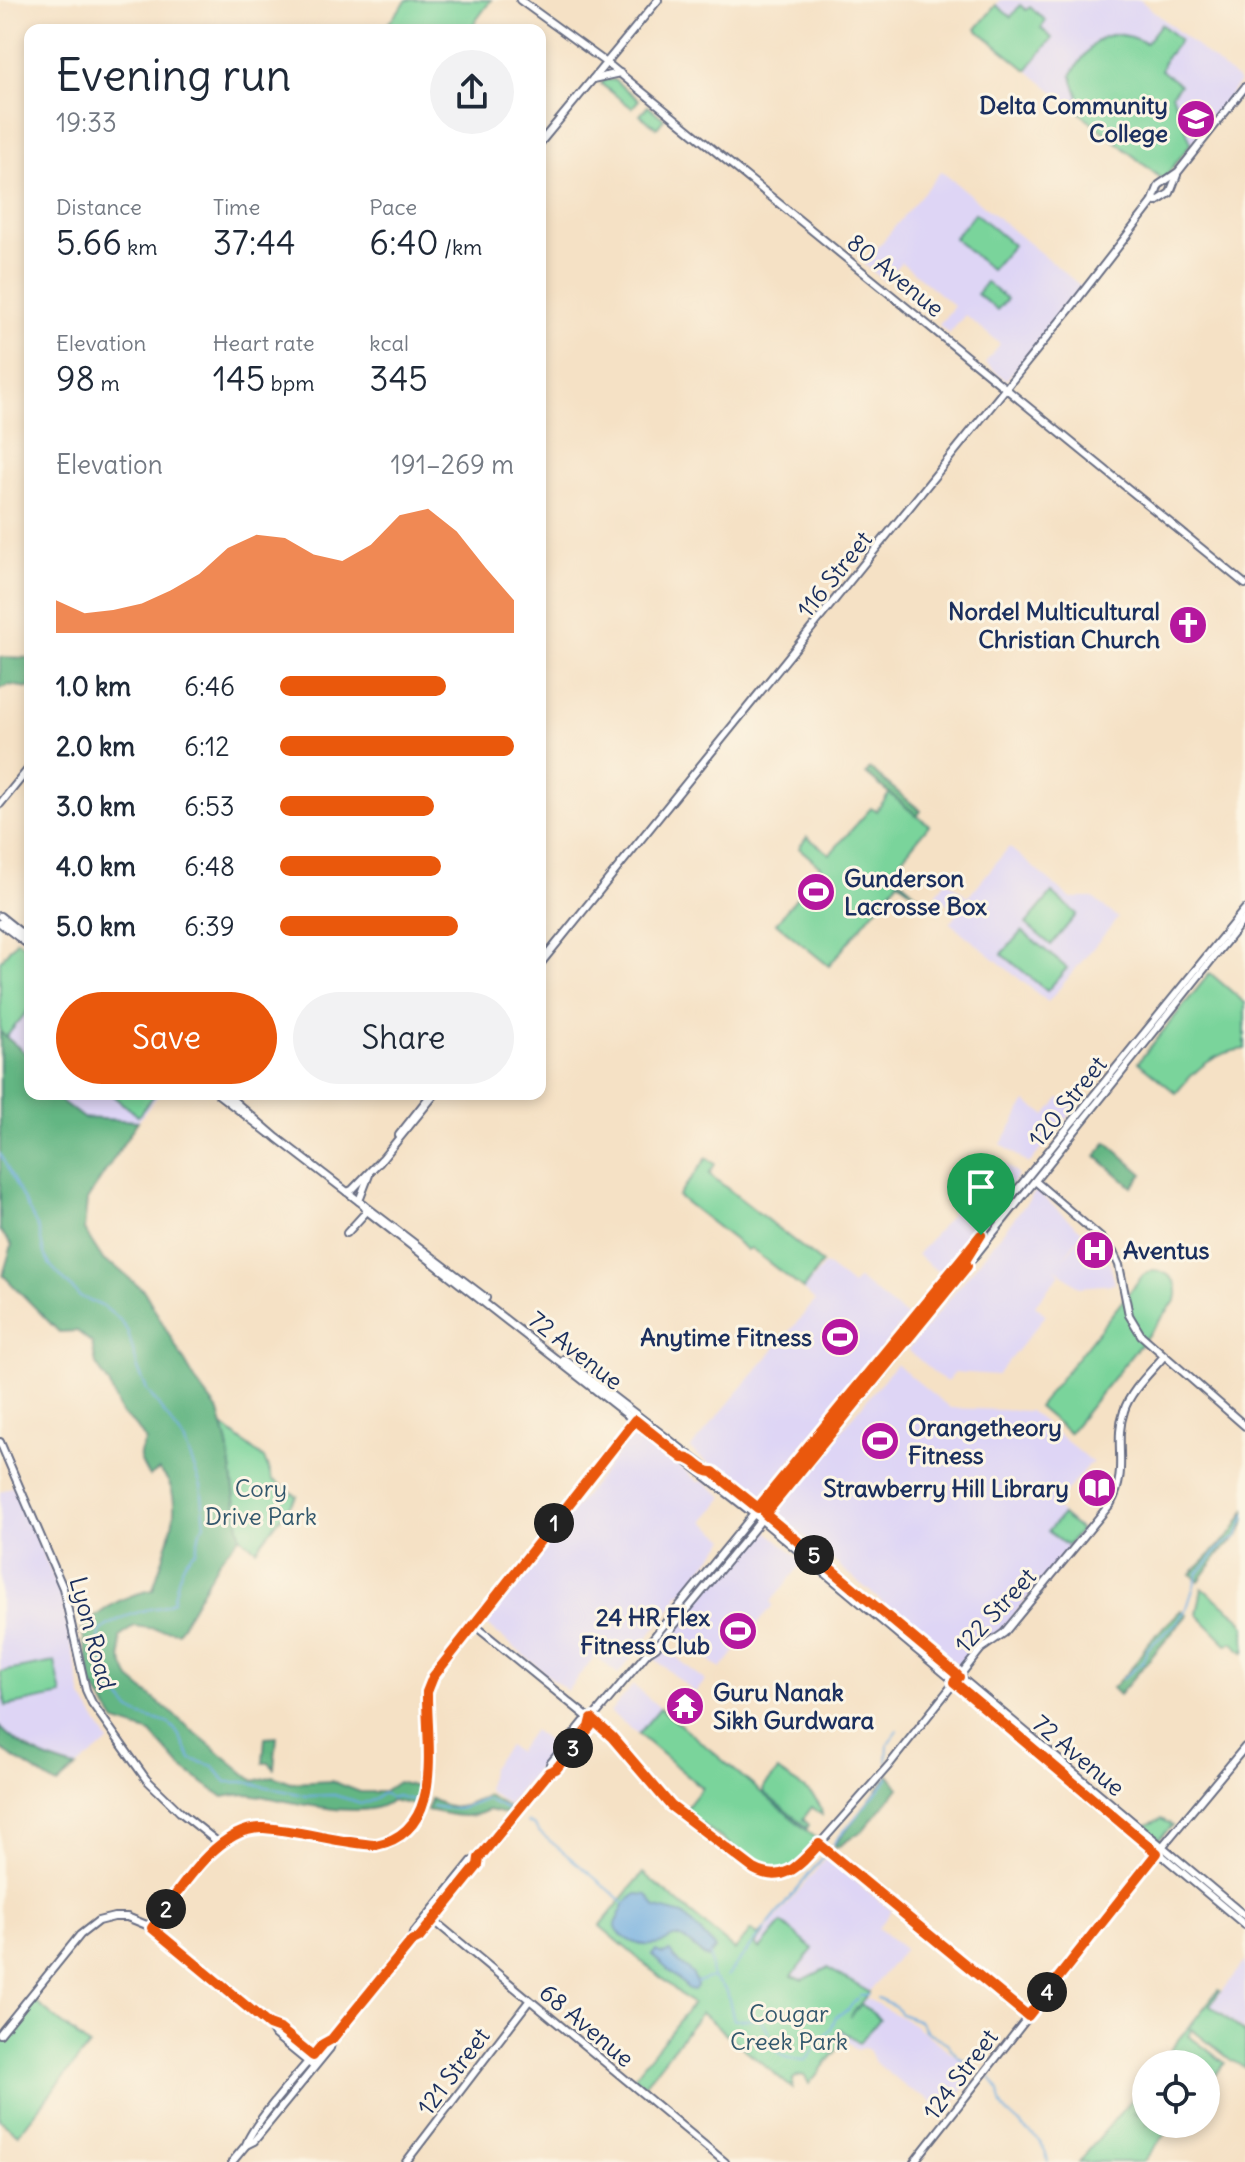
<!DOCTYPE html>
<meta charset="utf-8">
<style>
:root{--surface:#fff;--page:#f2f2f3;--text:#1f2937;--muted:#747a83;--accent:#ea580c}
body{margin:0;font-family:Delius,sans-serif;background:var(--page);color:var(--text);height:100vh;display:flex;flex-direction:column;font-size:30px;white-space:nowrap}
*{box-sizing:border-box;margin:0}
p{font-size:26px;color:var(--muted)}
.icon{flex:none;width:44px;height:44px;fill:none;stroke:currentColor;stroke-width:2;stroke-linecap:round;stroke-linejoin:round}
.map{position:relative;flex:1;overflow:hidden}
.sheet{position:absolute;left:24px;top:24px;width:522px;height:1076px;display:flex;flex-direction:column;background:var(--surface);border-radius:16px;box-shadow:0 4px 12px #0003}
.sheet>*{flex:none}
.buttons{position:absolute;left:1132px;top:2050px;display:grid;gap:16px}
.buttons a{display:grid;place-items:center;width:88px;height:88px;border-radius:50%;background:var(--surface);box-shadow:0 4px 12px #0003;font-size:40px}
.pin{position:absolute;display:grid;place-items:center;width:68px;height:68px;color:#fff;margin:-82px -34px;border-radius:50% 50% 50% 0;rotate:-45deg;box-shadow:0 0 8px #0007}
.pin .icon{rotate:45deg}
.km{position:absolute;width:40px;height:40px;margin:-20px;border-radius:50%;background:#222;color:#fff;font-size:22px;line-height:40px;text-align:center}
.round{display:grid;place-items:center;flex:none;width:84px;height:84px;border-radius:42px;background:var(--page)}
.head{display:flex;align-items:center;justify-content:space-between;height:136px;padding:0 32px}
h1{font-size:44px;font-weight:600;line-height:60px}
.metrics{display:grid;grid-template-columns:repeat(3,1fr);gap:12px;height:136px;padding:8px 32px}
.metrics div{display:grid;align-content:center}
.metrics b{font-size:34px;font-weight:600}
.metrics small{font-size:22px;font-weight:400}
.metrics p{font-size:22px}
.chart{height:224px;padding:16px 32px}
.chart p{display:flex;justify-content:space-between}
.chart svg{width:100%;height:144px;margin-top:8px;fill:var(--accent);opacity:.7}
.cta{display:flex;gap:16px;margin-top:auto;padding:16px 32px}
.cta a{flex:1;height:92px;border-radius:48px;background:var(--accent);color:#fff;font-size:32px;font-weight:600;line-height:92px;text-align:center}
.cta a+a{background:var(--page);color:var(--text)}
ul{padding:0 32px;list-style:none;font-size:26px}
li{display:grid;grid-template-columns:128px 96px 1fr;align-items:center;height:60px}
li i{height:20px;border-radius:10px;background:var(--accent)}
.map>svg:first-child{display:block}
</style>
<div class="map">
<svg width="1245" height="2162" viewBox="0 0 1245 2162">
<rect width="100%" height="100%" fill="#fcf5e5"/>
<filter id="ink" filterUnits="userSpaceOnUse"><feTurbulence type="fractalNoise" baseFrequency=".0125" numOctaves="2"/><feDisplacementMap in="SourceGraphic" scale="16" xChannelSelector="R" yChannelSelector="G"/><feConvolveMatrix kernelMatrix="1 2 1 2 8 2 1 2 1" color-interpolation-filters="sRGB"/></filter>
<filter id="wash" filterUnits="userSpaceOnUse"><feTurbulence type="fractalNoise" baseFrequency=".006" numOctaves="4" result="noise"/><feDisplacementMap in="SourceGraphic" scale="32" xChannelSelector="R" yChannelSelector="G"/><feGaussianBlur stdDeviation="1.8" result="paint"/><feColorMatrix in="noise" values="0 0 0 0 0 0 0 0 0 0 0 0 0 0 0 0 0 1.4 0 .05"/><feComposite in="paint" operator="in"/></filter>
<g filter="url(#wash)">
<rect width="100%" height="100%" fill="#f5e1c5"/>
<g fill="#ded5f5">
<path d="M1000,0H1140L1240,82L1163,180L976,29Z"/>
<path d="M941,171L1083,288L1006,380L985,363L1000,344L965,315L949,334L939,325L954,306L901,262L884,281L864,264Z"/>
<path d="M1009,847L1070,898H1093L1118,918L1048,1002L950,923L958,912L936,894L947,880L968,897Z"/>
<path d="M30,1008V1057L6,1037Z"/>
<path d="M52,1094H159L138,1121L83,1118Z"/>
<path d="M1060,1098L1074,1109L1029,1164L1001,1144L1026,1102L1046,1115Z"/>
<path d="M993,1154L1017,1174V1177L941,1274L917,1255L951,1215L952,1207Z"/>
<path d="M1036,1191L1083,1232L1061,1260L1085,1233L1108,1257L1115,1284L1079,1287L1054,1267L1060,1274L1035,1305L1046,1315L997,1375L955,1372L948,1381H944L908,1350Z"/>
<path d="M825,1264L852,1285L858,1279L907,1317L761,1497H751L690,1449L815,1301L803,1290Z"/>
<path d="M896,1364L950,1408L1030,1411L1093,1463L1088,1465L1054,1507L1082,1530L1003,1628L982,1643L960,1667L775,1512Z"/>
<path d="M636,1431H639L698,1482L703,1481L724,1497L704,1521L726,1539L686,1589L677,1595V1601L618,1674L595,1656L567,1691L486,1624V1620Z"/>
<path d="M13,1486L60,1592L82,1697L109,1742L76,1768L52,1762L9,1736L0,1727V1492Z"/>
<path d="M763,1527L803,1562L771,1602L773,1605L721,1669L674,1632L758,1528Z"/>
<path d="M663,1646L705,1681L695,1693L654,1658Z"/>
<path d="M633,1685L660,1708L638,1734L610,1712Z"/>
<path d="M533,1730L555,1747L508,1805L487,1790L490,1769L507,1747L508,1746L517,1752Z"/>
<path d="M826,1858L892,1911L878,1928L904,1949L869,1992L827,1968L799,1982L754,1945Z"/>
<path d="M1245,1961V2031L1211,2005Z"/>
<path d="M866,1998L913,2024L958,2058L980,2066L949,2108L943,2110L929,2099L907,2088L874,2061L869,2050L863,2047L857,2050L838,2033Z"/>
</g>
<g fill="#7ad49b" stroke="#4a827c" stroke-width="2">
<path d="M407,0H491L469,30H383Z"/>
<path d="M996,5L1011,17L1020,5L1026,10L1030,7L1046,21L1041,28L1052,38L1027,70L976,29Z"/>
<path d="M1161,24L1180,40L1165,59L1161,70L1180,85L1172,94L1191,143L1163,180L1078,111L1082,106L1071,75C1095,40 1103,23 1146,43Z"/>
<path d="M604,80H614L639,100L632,108L601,84Z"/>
<path d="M648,106L664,119L657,128L640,115Z"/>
<path d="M975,213L1013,245L991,270L954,238Z"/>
<path d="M986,282L1007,299L997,310L977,294Z"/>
<path d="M890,793L929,825L891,872L919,896L898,881L829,966L776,923L821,867L799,848L807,837L830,854L871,808L876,811Z"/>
<path d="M1052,893L1077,914L1051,945L1026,924Z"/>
<path d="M1022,931L1067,968L1047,991L1002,954Z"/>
<path d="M17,940L30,950V1008L6,1037L0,1032V961Z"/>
<path d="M1210,973L1245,1003V1049C1213,1052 1195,1070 1176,1093L1138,1062Z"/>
<path d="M114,1094H155L138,1116L113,1096Z"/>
<path d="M707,1158L715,1164L709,1174L822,1263L803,1289L750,1248L747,1250L678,1196Z"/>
<path d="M1152,1270C1169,1271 1181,1282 1176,1300L1069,1433L1038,1407L1143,1275Z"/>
<path d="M223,1426L264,1458L272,1479L297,1496L256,1549L240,1536L228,1445Z"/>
<path d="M1062,1515L1080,1530L1067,1546L1048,1531Z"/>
<path d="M1202,1588L1239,1617L1245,1627V1653L1232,1642L1228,1645L1197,1614Z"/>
<path d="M55,1662L62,1695L6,1706L0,1672Z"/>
<path d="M660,1708L817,1839C803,1857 792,1878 766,1871L684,1811L702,1788L638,1734Z"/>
<path d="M778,1771C794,1784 821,1793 822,1815L812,1807L803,1819L809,1825L807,1828L763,1792L764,1787Z"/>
<path d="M1161,1819L1173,1825L1159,1839L1144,1826Z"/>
<path d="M643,1873L735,1950L751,1930L757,1935L765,1931L755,1945L760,1949L782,1923L813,1949L792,1976L803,1980L827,1968L869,1992L850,2017L861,2004L880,2019L859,2043L840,2029L836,2034L844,2041L809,2084L805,2076L799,2075L793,2079L792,2088L701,2013L644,2085L634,2077L692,2004L600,1926Z"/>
<path d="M1218,1990L1220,1991L1210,2005L1245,2033V2068L1231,2060L1191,2029L1189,2036L1225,2063L1206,2086V2064H1160Z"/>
<path d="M34,2001L89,2046L18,2134L0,2120V2043Z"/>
<path d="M1146,2086V2116L1133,2112L1146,2117V2124H1173L1143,2162H1079L1139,2090Z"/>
</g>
<g fill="#63b683" stroke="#3f7270" stroke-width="2">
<path d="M0,657L30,658V688L9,685L0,689Z"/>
<path d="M870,769L921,811L917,816L866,774Z"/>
<path d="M0,1032L30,1057V1094H52L83,1118L138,1121L87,1200L84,1230L104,1261L116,1267L144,1291L197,1383L219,1412L228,1445L240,1536L220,1559L178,1632L134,1626L120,1637L121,1658L130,1679L254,1781L273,1776L291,1783L332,1781L360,1792H384L398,1782L420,1788L419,1806L391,1800C367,1824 281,1798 248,1794C240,1794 231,1796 223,1797L180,1766L151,1733L116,1722L92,1685L82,1628C104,1608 123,1595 153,1590C162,1554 192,1500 159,1470L149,1477C140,1461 135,1457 146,1441L136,1426L121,1414L109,1384L96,1364L92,1343L77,1331L59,1332L3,1275L12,1245L0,1231Z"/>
<path d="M1107,1142L1143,1174L1132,1187L1096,1156Z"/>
<path d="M1245,1511C1245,1538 1234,1537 1219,1554C1212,1563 1206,1572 1199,1581L1191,1574L1232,1533Z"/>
<path d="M1181,1610L1187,1615L1119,1695L1112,1688L1135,1664L1147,1644Z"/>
<path d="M0,1727C20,1748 48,1761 76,1768L57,1785L0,1749Z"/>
<path d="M277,1737L274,1768L269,1763H263L265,1738Z"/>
<path d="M889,1775L899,1788L863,1830L836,1848L834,1846Z"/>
<path d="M487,1795L508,1807L505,1814L488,1810C467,1821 449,1814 427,1810L431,1799C456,1812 464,1808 487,1795Z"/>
</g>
<g fill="#6dace0" stroke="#446e9f" stroke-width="2">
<path d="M637,1894L647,1895L656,1908L683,1915L714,1946L715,1950L708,1958L705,1957C698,1952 687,1939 678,1937C671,1935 666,1942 660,1944C642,1948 621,1942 615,1924L625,1903Z"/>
<path d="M656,1951L662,1954L670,1952C677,1965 696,1970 697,1986L694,1990L689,1989L652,1955Z"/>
</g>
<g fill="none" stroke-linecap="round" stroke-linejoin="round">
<g stroke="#6dace0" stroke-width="2">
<path d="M0,1154L39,1230L44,1254L50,1265L79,1296L104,1307L120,1320L128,1332L138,1369L147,1390L184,1440L201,1486L205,1524L200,1531L196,1550C179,1563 178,1582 173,1601C159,1611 154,1606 142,1611C127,1616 111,1621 100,1632C97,1656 114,1701 137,1714C146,1719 158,1719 167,1723C178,1728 185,1748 191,1759L213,1766L226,1782H245L307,1796L334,1795L361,1803L369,1802L383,1793L391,1798L397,1796L420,1802"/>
<path d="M1122,1679L1142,1663L1148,1648L1176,1623L1187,1608L1198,1573L1223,1545L1237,1537L1245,1515"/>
<path d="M887,1762L888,1744L898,1730"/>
<path d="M432,1806C462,1812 460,1809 486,1799L506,1809"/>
<path d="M527,1822L535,1826L538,1831L625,1903"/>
<path d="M833,1844L888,1779L887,1776"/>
<path d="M710,1956L712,1976"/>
<path d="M727,1976L823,1857"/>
<path d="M697,1982L712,1977L727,1991L734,2020L759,2019C780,2038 764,2060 806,2060L831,2029L836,2016L848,2010L857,1998"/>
<path d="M860,1995H869"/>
<path d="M877,1998L895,2006L901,2014L919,2021L926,2031L947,2043L958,2057L976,2066"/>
<path d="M990,2077C1005,2091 996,2100 1005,2110C1020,2129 1045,2136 1048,2162"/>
</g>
</g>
</g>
<g filter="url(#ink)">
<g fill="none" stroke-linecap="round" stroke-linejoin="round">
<defs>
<g id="tertiary">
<path d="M520,0L612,67L1245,584"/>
<path d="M593,79L620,73"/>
<path d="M540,143L658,0"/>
<path d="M1156,202L1170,193L1177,175"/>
<path d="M0,804L30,767"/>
<path d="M540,964L1069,310L1152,203L1159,185L1178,172L1245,87"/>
<path d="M399,1135L429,1097"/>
<path d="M379,1163L435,1094"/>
<path d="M1035,1181L1101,1238L1113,1252L1119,1265L1129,1315L1141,1335L1245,1426"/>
<path d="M359,1201L369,1175"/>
<path d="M0,1442L63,1588L86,1690L92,1703L146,1779L180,1812L220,1844"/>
<path d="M473,1624L612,1737L678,1812L754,1869L777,1876L794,1870L801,1865L889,1765L981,1649L1004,1633L1111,1503C1129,1470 1113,1443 1124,1411C1130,1391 1151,1372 1164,1356"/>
<path d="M819,1844L1028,2016"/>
<path d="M432,1919L725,2162"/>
<path d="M152,1928C177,1894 217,1825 264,1828C302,1831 339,1843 376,1845C446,1831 426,1745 427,1692L433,1677L637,1417"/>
<path d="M269,2025L280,2029L315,2057"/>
<path d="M0,2034L80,1935L98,1921L114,1917H127L149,1926L269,2025L275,2035L314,2067"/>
<path d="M406,2162L529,2001"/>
<path d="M914,2162L1161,1848L1245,1747"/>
</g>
<g id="secondary">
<path d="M0,916L30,940"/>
<path d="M0,923L30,946"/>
<path d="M218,1094L270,1134"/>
<path d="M226,1094L277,1138L364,1205L367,1211L764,1522L1245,1925"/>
<path d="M347,1192L352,1190L381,1160"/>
<path d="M364,1205L486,1298"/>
<path d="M347,1233L367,1211"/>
<path d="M564,1359L771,1518L1245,1916"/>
<path d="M648,1652L650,1642L1245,909"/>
<path d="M549,1772L556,1769L590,1727L592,1719L648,1652L656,1647L825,1443L1245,918"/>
<path d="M411,1942L419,1938L478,1865L479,1858L549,1772L550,1764L584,1722L591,1721"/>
<path d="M246,2145C251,2125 307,2064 323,2044L332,2039"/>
<path d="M232,2162L246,2145L254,2141L330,2048L332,2039L411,1942L413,1934L472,1861L479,1858"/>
</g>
</defs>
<use href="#tertiary" stroke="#676d82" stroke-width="10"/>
<use href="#secondary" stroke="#676d82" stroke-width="10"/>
<use href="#tertiary" stroke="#fff" stroke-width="6"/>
<use href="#secondary" stroke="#fff" stroke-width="6"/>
</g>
</g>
<g fill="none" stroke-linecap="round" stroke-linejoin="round" filter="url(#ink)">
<defs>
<path id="route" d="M981,1235L965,1261L967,1266L765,1514L954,1672L959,1677L954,1682L1157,1853L1028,2016L819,1844C800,1865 784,1885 754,1869L671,1806L612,1737L592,1719L590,1727L578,1742L556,1769L549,1772L479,1858L478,1865L419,1938L411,1942L332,2039L323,2044L313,2056L280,2029L269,2025L152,1928C177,1894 217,1825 264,1828C302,1831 339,1843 376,1845C446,1831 426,1744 427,1692L433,1677L635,1420L683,1458C695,1458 701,1473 713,1472L758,1508Z"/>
</defs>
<use href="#route" stroke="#fff" stroke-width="16"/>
<use href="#route" stroke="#ea580c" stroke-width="10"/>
</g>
<defs>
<symbol id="university-disc" viewBox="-11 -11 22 22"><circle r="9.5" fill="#b5179e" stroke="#fcf5e5"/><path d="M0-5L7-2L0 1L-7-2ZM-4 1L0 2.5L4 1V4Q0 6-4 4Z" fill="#fff"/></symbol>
<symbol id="church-disc" viewBox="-11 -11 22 22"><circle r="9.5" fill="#b5179e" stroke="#fcf5e5"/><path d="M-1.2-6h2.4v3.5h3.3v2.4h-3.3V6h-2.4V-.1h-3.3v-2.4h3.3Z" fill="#fff"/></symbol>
<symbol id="stadium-disc" viewBox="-11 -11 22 22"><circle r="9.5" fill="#b5179e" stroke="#fcf5e5"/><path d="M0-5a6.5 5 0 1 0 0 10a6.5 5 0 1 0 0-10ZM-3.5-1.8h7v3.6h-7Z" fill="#fff"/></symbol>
<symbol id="hospital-disc" viewBox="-11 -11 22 22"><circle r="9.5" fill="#b5179e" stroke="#fcf5e5"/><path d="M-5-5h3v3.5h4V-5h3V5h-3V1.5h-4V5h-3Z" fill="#fff"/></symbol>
<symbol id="library-disc" viewBox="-11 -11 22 22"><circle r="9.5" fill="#b5179e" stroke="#fcf5e5"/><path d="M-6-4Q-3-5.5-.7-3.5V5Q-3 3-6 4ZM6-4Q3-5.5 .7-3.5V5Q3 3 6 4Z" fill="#fff"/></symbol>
<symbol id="temple-disc" viewBox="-11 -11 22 22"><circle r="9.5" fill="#b5179e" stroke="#fcf5e5"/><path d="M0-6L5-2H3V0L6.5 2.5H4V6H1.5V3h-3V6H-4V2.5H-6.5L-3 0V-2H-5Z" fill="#fff"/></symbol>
</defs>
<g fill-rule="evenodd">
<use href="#university-disc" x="1174" y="97" width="44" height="44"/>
<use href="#church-disc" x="1166" y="603" width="44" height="44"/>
<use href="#stadium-disc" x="794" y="870" width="44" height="44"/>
<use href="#hospital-disc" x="1073" y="1228" width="44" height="44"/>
<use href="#stadium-disc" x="818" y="1315" width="44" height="44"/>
<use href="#stadium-disc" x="858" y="1419" width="44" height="44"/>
<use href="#library-disc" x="1075" y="1466" width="44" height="44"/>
<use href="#stadium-disc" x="716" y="1609" width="44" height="44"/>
<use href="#temple-disc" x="663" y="1684" width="44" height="44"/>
</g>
<g text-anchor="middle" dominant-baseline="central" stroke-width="6" stroke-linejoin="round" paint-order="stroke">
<g font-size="24" font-weight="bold" fill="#1b2f5e" stroke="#fcf5e5" text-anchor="end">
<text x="1168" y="105">Delta Community<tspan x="1168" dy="28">College</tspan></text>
<text x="1160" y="611">Nordel Multicultural<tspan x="1160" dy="28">Christian Church</tspan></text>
<text x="844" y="878" text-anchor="start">Gunderson<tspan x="844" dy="28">Lacrosse Box</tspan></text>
<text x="1123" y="1250" text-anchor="start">Aventus</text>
<text x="812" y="1337">Anytime Fitness</text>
<text x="908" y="1427" text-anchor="start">Orangetheory<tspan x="908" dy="28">Fitness</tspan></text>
<text x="1069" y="1488">Strawberry Hill Library</text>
<text x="710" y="1617">24 HR Flex<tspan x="710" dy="28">Fitness Club</tspan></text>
<text x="713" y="1692" text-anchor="start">Guru Nanak<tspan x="713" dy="28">Sikh Gurdwara</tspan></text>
</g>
<g font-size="24" fill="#1b2f5e" stroke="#fcf5e5">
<text transform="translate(896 275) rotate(39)">80 Avenue</text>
<text transform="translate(834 574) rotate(-51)">116 Street</text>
<text transform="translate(1067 1101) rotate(-51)">120 Street</text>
<text transform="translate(576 1350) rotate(38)">72 Avenue</text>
<text transform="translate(995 1610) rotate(-47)">122 Street</text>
<text transform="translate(93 1633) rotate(75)">Lyon Road</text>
<text transform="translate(1079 1755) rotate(40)">72 Avenue</text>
<text transform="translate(587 2025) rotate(40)">68 Avenue</text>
<text transform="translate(453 2071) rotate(-53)">121 Street</text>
<text transform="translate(960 2074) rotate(-53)">124 Street</text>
</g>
<g font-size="24" fill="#33586d" stroke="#fcf5e5">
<text x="261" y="1488">Cory<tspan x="261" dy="28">Drive Park</tspan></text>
<text x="789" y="2013">Cougar<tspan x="789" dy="28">Creek Park</tspan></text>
</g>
</g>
</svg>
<div class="buttons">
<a><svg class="icon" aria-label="locate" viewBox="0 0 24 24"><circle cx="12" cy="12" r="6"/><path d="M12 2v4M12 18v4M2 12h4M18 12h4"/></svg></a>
</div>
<div class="pin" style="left:981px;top:1235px;background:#1e9e55"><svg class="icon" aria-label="arrive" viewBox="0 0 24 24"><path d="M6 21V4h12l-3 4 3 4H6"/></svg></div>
<b class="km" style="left:554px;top:1523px">1</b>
<b class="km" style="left:166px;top:1909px">2</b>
<b class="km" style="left:573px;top:1748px">3</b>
<b class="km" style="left:1047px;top:1992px">4</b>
<b class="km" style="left:814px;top:1555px">5</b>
<section class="sheet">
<div class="head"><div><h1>Evening run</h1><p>19:33</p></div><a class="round"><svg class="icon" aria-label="share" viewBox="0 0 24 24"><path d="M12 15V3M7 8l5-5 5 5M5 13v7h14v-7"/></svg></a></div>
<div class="metrics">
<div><p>Distance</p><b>5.66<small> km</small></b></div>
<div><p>Time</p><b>37:44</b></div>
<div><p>Pace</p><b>6:40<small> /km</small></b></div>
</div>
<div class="metrics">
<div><p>Elevation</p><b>98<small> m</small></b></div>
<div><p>Heart rate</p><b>145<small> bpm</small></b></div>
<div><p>kcal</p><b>345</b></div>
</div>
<div class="chart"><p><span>Elevation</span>191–269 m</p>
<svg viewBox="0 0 160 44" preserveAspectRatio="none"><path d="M0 44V34L10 38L20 37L30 35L40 31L50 26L60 18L70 14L80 15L90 20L100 22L110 17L120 8L130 6L140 13L150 24L160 34V44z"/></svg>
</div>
<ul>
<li><b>1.0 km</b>6:46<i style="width:71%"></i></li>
<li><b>2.0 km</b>6:12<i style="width:100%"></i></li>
<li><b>3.0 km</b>6:53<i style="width:66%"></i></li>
<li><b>4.0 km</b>6:48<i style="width:69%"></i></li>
<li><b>5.0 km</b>6:39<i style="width:76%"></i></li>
</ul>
<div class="cta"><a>Save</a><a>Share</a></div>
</section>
</div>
